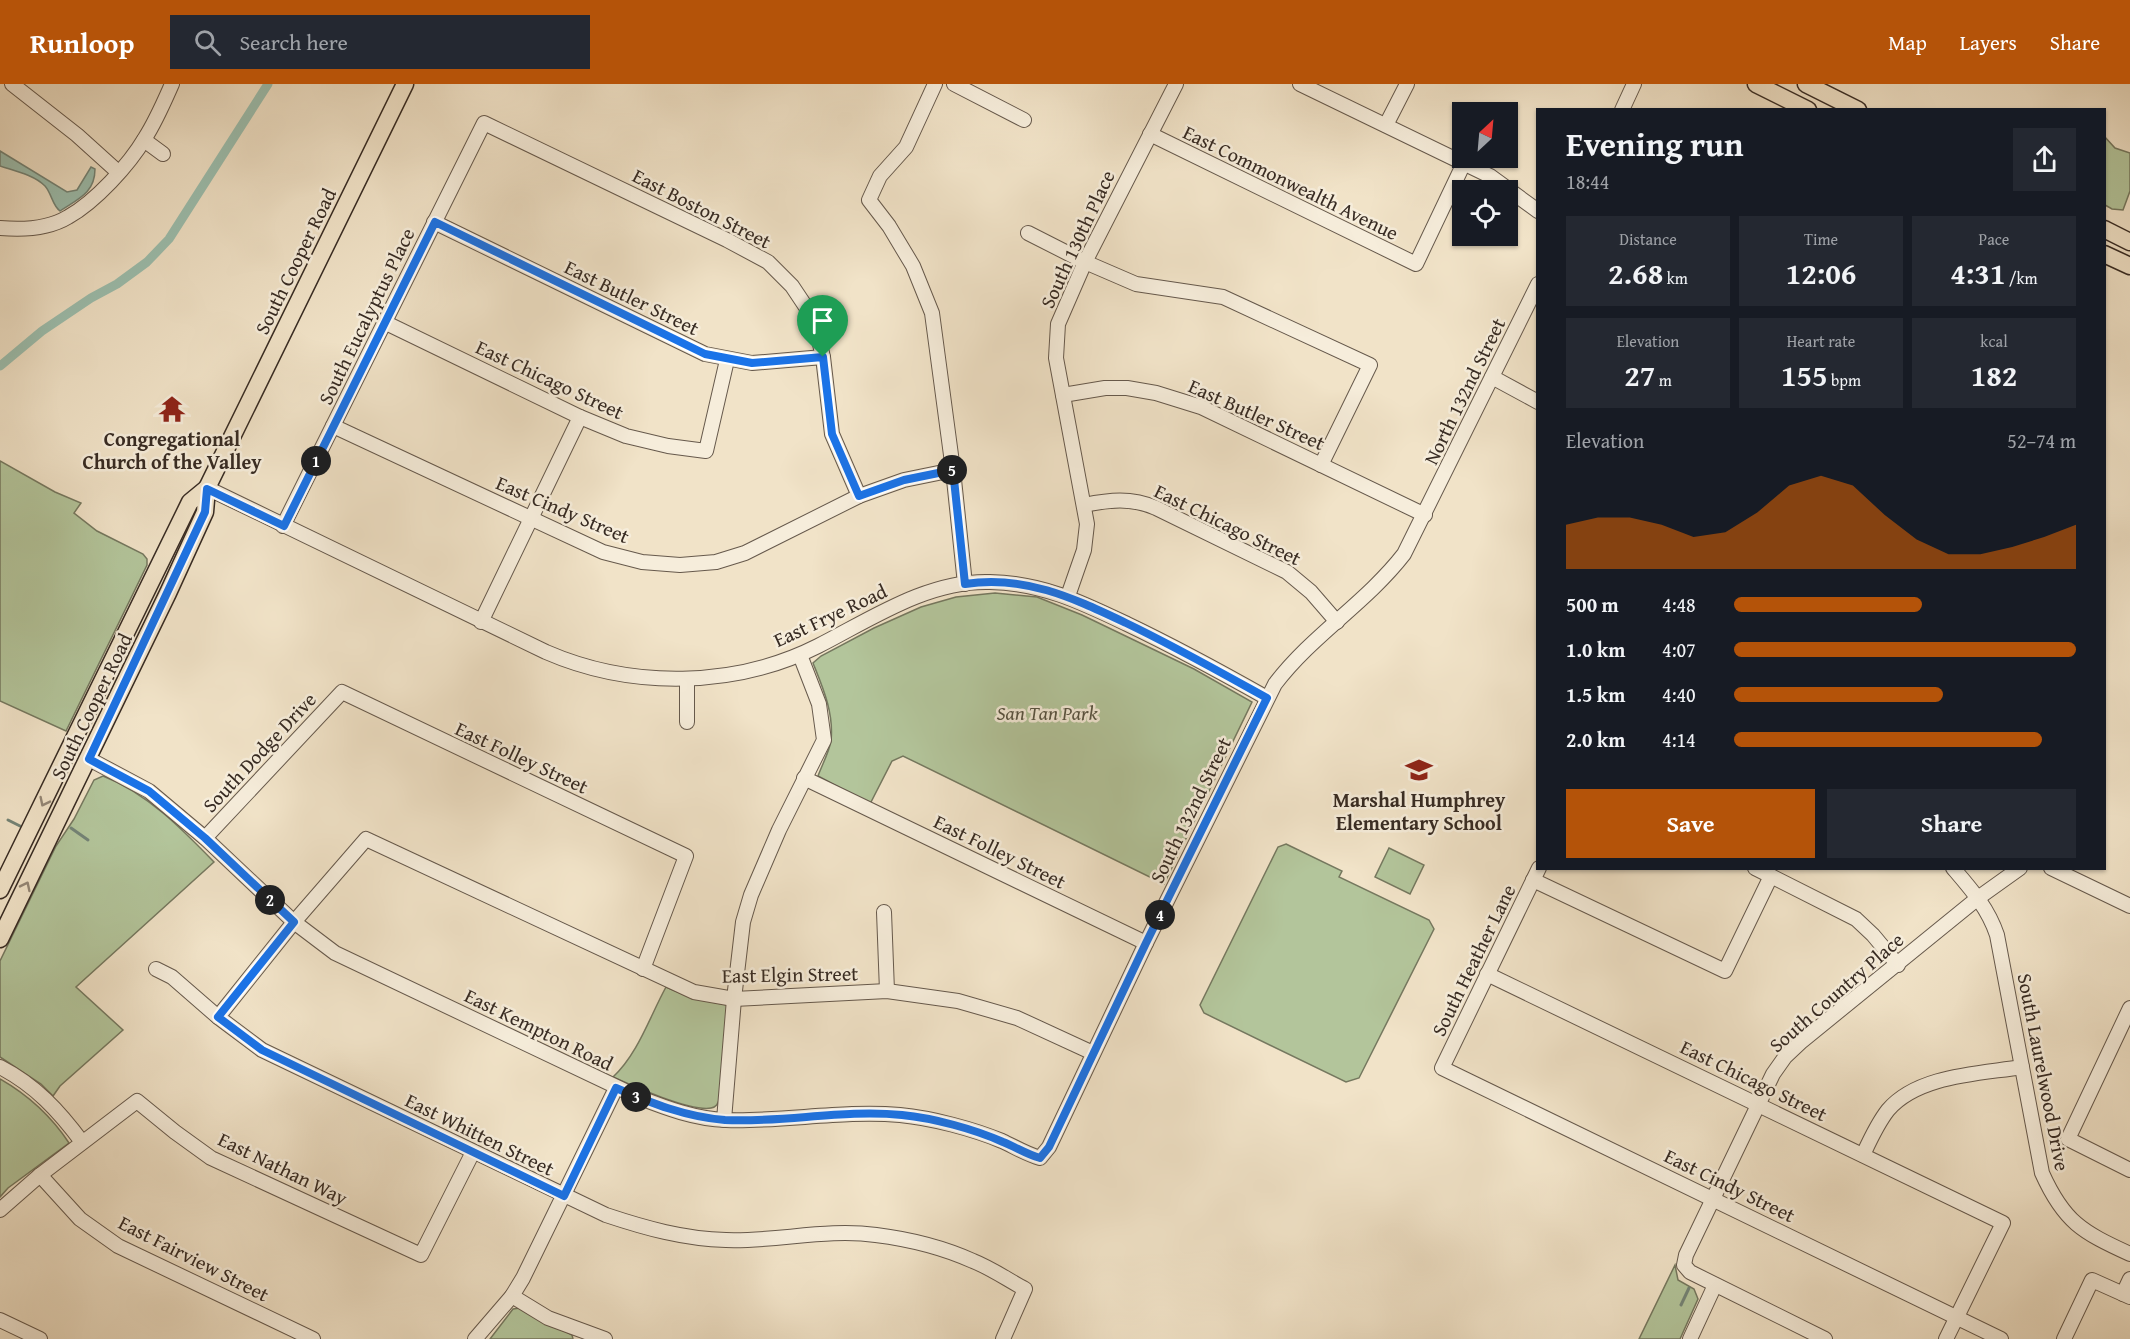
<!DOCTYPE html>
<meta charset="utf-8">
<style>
:root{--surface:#171b24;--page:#242831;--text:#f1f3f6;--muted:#9ea1a6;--accent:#b45309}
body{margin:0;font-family:"Gentium Book Plus",serif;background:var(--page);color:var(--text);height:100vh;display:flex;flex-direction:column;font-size:22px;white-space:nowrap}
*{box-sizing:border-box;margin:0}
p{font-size:20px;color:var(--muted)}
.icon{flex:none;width:33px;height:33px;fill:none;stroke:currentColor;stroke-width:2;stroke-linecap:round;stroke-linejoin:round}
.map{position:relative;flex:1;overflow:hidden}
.panel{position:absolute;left:1536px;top:24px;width:570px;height:762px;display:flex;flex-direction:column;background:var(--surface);border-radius:0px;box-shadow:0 2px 4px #0004}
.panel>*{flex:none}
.needle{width:39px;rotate:26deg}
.tools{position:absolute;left:1452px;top:18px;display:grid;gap:12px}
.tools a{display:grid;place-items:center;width:66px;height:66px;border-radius:0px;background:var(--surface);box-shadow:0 2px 4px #0004;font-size:30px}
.pin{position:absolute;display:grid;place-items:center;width:51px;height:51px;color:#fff;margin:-62px -26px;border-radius:50% 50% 50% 0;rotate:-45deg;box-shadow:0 0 6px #0007}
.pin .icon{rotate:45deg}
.km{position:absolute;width:30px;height:30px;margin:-15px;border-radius:50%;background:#222;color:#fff;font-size:16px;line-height:30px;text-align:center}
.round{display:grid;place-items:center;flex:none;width:63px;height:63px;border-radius:0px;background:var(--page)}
.headline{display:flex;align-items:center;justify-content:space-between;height:102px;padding:0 30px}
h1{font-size:33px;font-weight:700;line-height:45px}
.stats{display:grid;grid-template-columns:repeat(3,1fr);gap:9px;height:102px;padding:6px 30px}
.stats div{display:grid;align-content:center;border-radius:0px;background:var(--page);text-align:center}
.stats b{font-size:30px;font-weight:700}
.stats small{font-size:16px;font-weight:400}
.stats p{font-size:16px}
.chart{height:168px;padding:12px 30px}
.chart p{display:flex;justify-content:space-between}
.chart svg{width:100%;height:108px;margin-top:6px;fill:var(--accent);opacity:.7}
.cta{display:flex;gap:12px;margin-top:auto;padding:12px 30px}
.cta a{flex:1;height:69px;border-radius:0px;background:var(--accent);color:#fff;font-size:24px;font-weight:700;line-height:69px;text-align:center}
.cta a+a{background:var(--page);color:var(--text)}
ul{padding:0 30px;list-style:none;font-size:20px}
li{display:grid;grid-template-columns:96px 72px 1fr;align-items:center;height:45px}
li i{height:15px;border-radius:8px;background:var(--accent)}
header{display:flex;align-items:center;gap:36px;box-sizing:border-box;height:84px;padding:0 30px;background:var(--accent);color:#fff}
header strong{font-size:28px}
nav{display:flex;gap:33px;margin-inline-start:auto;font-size:21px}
.search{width:420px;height:54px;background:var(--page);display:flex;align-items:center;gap:15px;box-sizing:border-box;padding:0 21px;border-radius:0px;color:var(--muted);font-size:22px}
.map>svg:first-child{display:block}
</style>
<header>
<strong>Runloop</strong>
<div class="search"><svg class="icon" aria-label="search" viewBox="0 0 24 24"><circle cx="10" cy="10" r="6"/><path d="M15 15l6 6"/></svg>Search here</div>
<nav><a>Map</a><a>Layers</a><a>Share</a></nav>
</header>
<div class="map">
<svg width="2130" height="1255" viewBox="0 0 2130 1255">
<rect width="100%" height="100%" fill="#f1e3c8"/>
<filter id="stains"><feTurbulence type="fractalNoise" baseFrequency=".00333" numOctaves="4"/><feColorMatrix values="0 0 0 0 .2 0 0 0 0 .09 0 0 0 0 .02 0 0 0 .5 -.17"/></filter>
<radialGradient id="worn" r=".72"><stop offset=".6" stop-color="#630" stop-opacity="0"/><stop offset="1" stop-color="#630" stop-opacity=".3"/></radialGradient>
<g fill="#b3c59b" stroke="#75785f" stroke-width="1.5">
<path d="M2104,52L2115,64L2130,69V107L2123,126L2112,125L2105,121Z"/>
<path d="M0,377L55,408L81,419L74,429L97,447L143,470L147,475V481L66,647L0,617Z"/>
<path d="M995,509L1037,513L1082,531L1194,585L1252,618L1164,800L903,672L892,677L870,720L818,692C822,681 829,668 831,657C834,629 823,604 813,579L821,572L874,544L921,523L956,513Z"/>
<path d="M103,692C147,709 182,745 214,778L76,903L123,946L60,1002L53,1012L41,1000L0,973V877L56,762L74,735L94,696Z"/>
<path d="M1286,760L1342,787L1339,793L1429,836L1434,845L1359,994L1346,998L1204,929L1200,921L1278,763Z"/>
<path d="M1389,764L1424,781L1410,810L1375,793Z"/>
<path d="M666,903L692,914L727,921L720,1014C718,1019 717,1023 711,1024C692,1028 632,1002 613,993C638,970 650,932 666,903Z"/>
<path d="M0,995C28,1011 51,1032 69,1059L8,1104L0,1113Z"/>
<path d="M1675,1181L1678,1196L1694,1205L1698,1215L1680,1255H1639Z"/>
<path d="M520,1224L572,1251L573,1255H490L513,1225Z"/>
</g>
<path fill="#9cbfaf" stroke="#748477" stroke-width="1.5" d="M0,67L67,108L77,106L91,83L95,85C95,109 78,115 60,127C52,121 52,110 45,102C34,91 15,87 0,82Z"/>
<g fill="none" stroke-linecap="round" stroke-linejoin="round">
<g stroke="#748477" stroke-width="3">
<path d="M8,736L20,742"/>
<path d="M71,744L88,756"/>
<path d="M1681,1221L1689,1204"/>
</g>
<path stroke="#9cbfaf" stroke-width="9" d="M0,282L42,247L91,214L117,200L147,178L169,155L268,0"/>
<defs>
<g id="minor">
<path d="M12,0L77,51L118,88"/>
<path d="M935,0L906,63L880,92L869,116L889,142L913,182L932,229L953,386L965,500"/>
<path d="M954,0L1024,36"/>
<path d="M1300,0L1490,92L1538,127"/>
<path d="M1622,26L1634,0"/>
<path d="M1386,41L1407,0"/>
<path d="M1150,50L1416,180L1464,79"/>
<path d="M144,56L163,70"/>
<path d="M434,138L705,270L752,279L823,273"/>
<path d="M0,144C22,146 48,145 68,133C95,118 129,81 145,54C156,37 164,18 172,0"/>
<path d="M1028,149L1085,178L1136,200L1223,213L1370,281L1321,381"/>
<path d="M384,238L580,333L626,352L668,362L706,367L727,276"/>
<path d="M1492,293L1538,318"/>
<path d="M1063,311L1105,304H1127L1156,309L1201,323L1425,431"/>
<path d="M333,342L603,468L642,478L680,481L716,478L745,469L859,412L904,396L953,386"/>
<path d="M207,404L546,568C631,605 735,604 818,562C871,535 928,496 990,498C1042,499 1081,518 1127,540C1175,563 1221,588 1267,614"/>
<path d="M1084,421C1109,416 1131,413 1156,424L1287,488L1311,508L1337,538"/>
<path d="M283,442L484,39L727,156L768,178L792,202L814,235L823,273L832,350L859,412"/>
<path d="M1068,512L1084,466L1087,440L1056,274L1058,240L1085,178L1176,0"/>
<path d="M481,538L580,333"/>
<path d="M687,595V638"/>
<path d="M89,675L149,707L205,754L294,838L335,869L638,1013C666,1024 695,1035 726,1036C784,1038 842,1026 900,1031C932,1034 973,1045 1002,1057C1015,1063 1026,1070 1040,1074L1049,1063L1146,859L1275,600C1312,551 1366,519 1404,470L1538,200"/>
<path d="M804,694L1146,859"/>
<path d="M205,754L342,608L686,772L643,885"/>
<path d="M1539,784L1442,984L2001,1255"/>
<path d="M1755,784L1856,835L1873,851L1898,881"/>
<path d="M1953,784C1971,805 1988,824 1997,851L2042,1089C2064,1138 2082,1148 2130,1170"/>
<path d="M2051,784L2130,822"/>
<path d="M1533,796L1725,887L1771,792"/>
<path d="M884,828L887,907"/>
<path d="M156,885L172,893L218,933L262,966L606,1131C645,1144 684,1155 726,1156C776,1158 826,1144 876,1151C908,1155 944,1164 973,1177C991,1184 1008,1196 1025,1205L1003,1255"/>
<path d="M1487,890L2003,1139L1946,1255"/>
<path d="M2130,924L2068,1055L2130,1086"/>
<path d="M218,933L294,838L366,755L694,908L734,915L887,907L958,917L1017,934L1093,969"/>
<path d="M0,983C35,1001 59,1027 82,1058"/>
<path d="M724,1036L734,915L743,838L751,811L779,746L824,656L819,620L800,571"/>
<path d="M1863,1071C1870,1056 1877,1040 1888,1026C1918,991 1979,990 2022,983"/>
<path d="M40,1091L80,1135L118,1162L313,1255"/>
<path d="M0,1126L40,1091L137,1017L175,1048L211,1074L421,1171L473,1068"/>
<path d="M2123,1210L2130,1195"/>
<path d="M512,1212L548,1234L605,1255"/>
<path d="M0,1236L40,1255"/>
<path d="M475,1255L512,1212L523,1194L616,1004"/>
<path d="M1690,1255L1715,1201"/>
<path d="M1825,1255L1690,1188L1684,1181L1686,1171L1773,990L1785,973L1802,957L1978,814L2020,784"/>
<path d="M2064,1255L2092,1196L2130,1213"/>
</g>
<g id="major">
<path d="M1756,0L1808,26"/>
<path d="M1806,0L1858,26"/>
<path d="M2104,145L2130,158"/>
<path d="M2104,170L2130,182"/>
<path d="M0,806L190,418L207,404"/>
<path d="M0,855L168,509L205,428L207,404L405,0"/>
</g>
</defs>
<use href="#minor" stroke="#66594c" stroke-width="16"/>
<use href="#major" stroke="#372b23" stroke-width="19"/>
<use href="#minor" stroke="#f6eddb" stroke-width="14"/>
<use href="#major" stroke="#f1e3c8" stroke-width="16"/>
</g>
<defs><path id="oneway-chevron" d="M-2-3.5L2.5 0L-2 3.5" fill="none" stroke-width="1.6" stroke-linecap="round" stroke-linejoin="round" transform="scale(1.5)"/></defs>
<g stroke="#948776">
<use href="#oneway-chevron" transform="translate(44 718) rotate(116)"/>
<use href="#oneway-chevron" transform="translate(26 802) rotate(-64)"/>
</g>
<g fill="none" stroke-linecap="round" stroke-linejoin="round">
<defs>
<path id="route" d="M435,138L705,270L752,279L823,273L832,350L859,412L904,396L953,386L965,500C1026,491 1073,514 1126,539C1174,562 1220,588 1267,614L1146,859L1049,1063L1040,1074C1026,1070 1016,1063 1003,1058C974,1045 933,1034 902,1031C843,1025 784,1039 725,1036C686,1033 651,1019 616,1004L564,1112L262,966L218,933L294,838L205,754L149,707L89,675L205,428L207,405L284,442Z"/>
</defs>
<use href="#route" stroke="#fff" stroke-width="12"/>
<use href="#route" stroke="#1a73e8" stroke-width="8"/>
</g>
<defs>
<symbol id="temple-bare" viewBox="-9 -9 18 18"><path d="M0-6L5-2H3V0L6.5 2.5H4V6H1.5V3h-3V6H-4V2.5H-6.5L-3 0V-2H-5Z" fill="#8f2418" stroke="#f6eddb" stroke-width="2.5" paint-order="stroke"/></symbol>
<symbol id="school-bare" viewBox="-9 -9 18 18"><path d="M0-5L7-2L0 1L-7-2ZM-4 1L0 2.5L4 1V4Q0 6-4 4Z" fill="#8f2418" stroke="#f6eddb" stroke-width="2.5" paint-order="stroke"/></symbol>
</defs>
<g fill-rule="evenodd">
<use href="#temple-bare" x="153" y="306" width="38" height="38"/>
<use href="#school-bare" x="1400" y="667" width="38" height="38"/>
</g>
<g text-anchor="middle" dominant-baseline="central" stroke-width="5" stroke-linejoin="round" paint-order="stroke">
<g font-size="20" fill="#372b23" stroke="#f6eddb">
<text transform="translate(1291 98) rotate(26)">East Commonwealth Avenue</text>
<text transform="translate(702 124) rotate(27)">East Boston Street</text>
<text transform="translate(1077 155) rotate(-65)">South 130th Place</text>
<text transform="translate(295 177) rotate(-64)">South Cooper Road</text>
<text transform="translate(632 213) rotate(26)">East Butler Street</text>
<text transform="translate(366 232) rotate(-64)">South Eucalyptus Place</text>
<text transform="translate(550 295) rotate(25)">East Chicago Street</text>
<text transform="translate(1464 307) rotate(-64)">North 132nd Street</text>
<text transform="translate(1257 330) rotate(24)">East Butler Street</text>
<text transform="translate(563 425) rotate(23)">East Cindy Street</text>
<text transform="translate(1228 440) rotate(26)">East Chicago Street</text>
<text transform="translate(830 531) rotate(-25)">East Frye Road</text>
<text transform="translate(91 622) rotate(-64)">South Cooper Road</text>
<text transform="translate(259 668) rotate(-47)">South Dodge Drive</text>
<text transform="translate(522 673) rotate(25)">East Folley Street</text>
<text transform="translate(1190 726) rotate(-64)">South 132nd Street</text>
<text transform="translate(1000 767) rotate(26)">East Folley Street</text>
<text transform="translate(1473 876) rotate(-64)">South Heather Lane</text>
<text transform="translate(790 890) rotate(-1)">East Elgin Street</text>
<text transform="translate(1836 908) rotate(-41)">South Country Place</text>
<text transform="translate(539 945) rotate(26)">East Kempton Road</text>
<text transform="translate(2044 988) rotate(79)">South Laurelwood Drive</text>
<text transform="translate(1754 996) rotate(26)">East Chicago Street</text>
<text transform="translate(480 1050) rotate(26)">East Whitten Street</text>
<text transform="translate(283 1084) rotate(26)">East Nathan Way</text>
<text transform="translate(1730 1101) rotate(26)">East Cindy Street</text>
<text transform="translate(194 1174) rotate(27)">East Fairview Street</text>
</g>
<g font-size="20" font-weight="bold" fill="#372b23" stroke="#f6eddb">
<text x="172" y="354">Congregational<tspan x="172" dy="23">Church of the Valley</tspan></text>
<text x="1419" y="715">Marshal Humphrey<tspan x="1419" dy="23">Elementary School</tspan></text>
</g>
<g font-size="20" font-style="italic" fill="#565241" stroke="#f6eddb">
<text x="1047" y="628">San Tan Park</text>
</g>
</g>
<rect width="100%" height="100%" filter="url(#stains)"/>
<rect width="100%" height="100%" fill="url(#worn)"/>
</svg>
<div class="tools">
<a><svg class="needle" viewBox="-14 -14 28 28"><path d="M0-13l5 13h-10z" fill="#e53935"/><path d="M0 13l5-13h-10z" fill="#9ea1a6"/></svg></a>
<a><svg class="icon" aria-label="locate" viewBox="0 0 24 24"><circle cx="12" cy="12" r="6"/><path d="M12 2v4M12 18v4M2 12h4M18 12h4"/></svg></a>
</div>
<div class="pin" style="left:823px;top:273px;background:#1e9e55"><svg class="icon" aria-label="arrive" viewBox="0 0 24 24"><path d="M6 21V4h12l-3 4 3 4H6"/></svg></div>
<b class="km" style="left:316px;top:377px">1</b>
<b class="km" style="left:270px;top:816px">2</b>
<b class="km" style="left:636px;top:1013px">3</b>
<b class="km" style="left:1160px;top:831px">4</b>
<b class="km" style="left:952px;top:386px">5</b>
<section class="panel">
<div class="headline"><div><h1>Evening run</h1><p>18:44</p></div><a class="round"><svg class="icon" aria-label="share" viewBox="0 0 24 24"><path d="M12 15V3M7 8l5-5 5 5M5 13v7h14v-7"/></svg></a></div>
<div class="stats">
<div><p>Distance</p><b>2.68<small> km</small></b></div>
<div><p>Time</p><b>12:06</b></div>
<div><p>Pace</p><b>4:31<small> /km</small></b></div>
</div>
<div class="stats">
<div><p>Elevation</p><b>27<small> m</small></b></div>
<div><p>Heart rate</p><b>155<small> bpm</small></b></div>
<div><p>kcal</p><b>182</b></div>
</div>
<div class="chart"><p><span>Elevation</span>52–74 m</p>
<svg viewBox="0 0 160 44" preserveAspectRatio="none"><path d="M0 44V26L10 23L20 23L30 26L40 31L50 29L60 21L70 10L80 6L90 10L100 22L110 32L120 38L130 38L140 35L150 31L160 26V44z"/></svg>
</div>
<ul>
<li><b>500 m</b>4:48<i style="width:55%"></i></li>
<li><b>1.0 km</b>4:07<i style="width:100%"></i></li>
<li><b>1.5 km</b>4:40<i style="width:61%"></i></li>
<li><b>2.0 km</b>4:14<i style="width:90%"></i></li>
</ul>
<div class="cta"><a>Save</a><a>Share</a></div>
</section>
</div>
